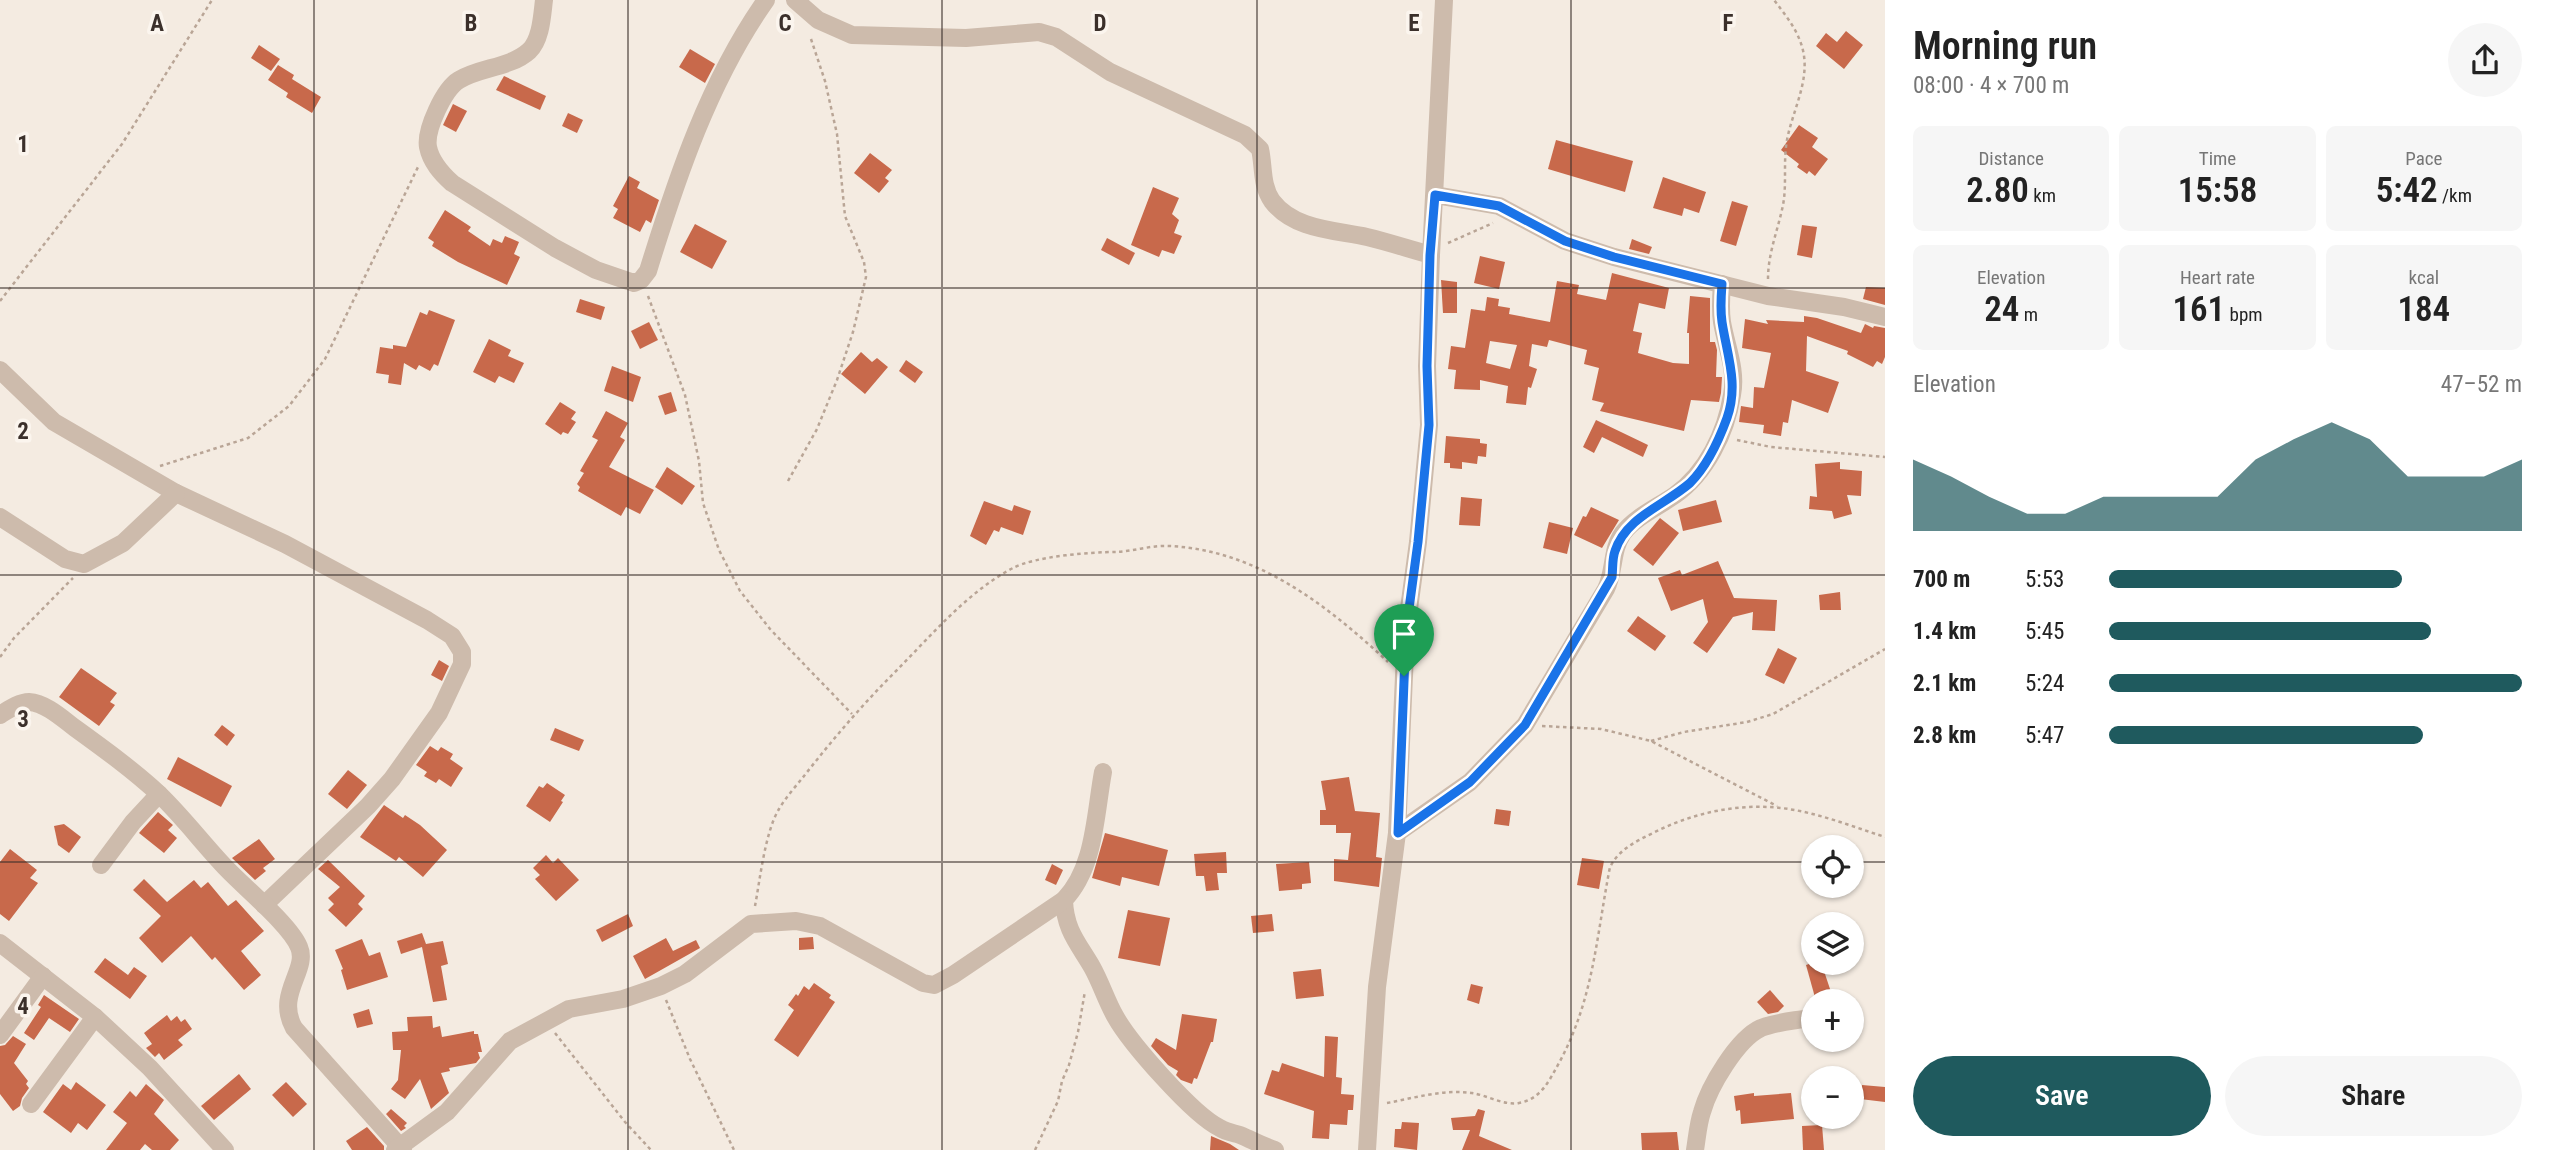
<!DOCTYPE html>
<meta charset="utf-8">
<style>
:root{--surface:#fff;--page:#f6f6f6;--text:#222;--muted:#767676;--accent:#1f5a5e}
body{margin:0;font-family:"Roboto Condensed",sans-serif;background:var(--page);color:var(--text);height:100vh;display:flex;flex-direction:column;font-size:26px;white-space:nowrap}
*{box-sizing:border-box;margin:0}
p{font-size:23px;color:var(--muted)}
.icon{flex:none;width:38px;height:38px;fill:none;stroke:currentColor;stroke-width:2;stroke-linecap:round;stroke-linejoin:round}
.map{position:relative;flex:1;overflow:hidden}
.drawer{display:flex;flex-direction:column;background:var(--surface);width:665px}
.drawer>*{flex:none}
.buttons{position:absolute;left:1801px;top:835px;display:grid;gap:14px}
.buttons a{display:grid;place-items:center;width:63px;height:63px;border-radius:50%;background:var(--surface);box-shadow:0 2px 5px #0004;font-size:35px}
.pin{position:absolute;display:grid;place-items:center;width:60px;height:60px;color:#fff;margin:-72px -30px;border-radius:50% 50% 50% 0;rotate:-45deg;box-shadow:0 0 7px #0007}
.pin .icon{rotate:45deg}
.round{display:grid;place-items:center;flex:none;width:74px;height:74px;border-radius:37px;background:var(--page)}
.headline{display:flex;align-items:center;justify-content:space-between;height:119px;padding:0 28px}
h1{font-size:38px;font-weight:600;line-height:52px}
.stats{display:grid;grid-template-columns:repeat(3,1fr);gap:10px;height:119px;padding:7px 28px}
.stats div{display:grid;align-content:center;border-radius:10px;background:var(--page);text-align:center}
.stats b{font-size:35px;font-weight:600}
.stats small{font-size:19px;font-weight:400}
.stats p{font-size:19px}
.chart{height:196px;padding:14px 28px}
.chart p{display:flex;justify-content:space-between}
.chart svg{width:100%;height:126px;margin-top:7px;fill:var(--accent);opacity:.7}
.cta{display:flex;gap:14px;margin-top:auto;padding:14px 28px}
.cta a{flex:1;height:80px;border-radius:42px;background:var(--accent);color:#fff;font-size:28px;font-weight:600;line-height:80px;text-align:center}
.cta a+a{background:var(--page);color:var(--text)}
ul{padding:0 28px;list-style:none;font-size:23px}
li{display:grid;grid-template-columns:112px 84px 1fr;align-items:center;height:52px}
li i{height:18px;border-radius:9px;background:var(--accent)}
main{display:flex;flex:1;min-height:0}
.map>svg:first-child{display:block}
</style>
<main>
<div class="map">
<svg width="1885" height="1150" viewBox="0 0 1885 1150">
<rect width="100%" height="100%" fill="#f4ebe1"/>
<g fill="#c8694b" fill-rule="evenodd">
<path d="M1846,31L1863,45L1844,69L1816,46L1826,33L1837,42Z"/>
<path d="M259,45L280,59L271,71L251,58Z"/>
<path d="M690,49L715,64L705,83L679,67Z"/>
<path d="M278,65L294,75L292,79L321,97L312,113L286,97L288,93L268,80Z"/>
<path d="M504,76L546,96L540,110L496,90Z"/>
<path d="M453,104L467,111L456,132L443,125Z"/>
<path d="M568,113L583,120L577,133L562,126Z"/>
<path d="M1799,125L1818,138L1812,147L1828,159L1815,176L1809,171L1807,174L1797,167L1799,164L1781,150Z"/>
<path d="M1556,140L1633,161L1625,192L1548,169Z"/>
<path d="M870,153L892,170L885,178L889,181L879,193L854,173Z"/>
<path d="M629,176L640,182L637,188L659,200L651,223L646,220L640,232L613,218L618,209L613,206Z"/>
<path d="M1663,177L1706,192L1699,213L1684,208L1682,216L1653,208Z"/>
<path d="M1153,187L1179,198L1172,214L1179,220L1174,233L1182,236L1174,254L1162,250L1159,257L1131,245Z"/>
<path d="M1732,201L1748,206L1736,246L1720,241Z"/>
<path d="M445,210L471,227L468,231L490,246L493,239L502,243L505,236L519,242L514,254L520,257L507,285L458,262L432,246L434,242L428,238Z"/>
<path d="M695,224L727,241L712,269L680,252Z"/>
<path d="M1802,225L1817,227L1812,258L1797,255Z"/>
<path d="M1107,238L1135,253L1129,265L1101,250Z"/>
<path d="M1632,239L1652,247L1649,254L1629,249Z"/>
<path d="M1480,256L1505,262L1499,289L1474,283Z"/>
<path d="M1612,273L1669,288L1665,309L1639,303L1633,331L1642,333L1638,353L1673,363L1689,364V333H1687L1690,296L1710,298V342H1715L1717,350L1716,377H1722L1721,393L1719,402L1691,400L1684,431L1600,411L1604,403L1592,400L1599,368L1584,364L1587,350L1549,340L1547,347L1532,344L1529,366L1537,369L1531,388L1528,387L1526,405L1506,403L1508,386L1480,380V390L1454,389L1456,370L1448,369L1451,346L1465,348L1471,309L1485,311L1487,297L1499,299L1498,306L1510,308L1509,314L1550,322L1557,281L1579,285L1577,294L1606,300ZM1490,341L1517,345L1510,369L1486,363Z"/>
<path d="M1441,280L1457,282V313H1443Z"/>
<path d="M1866,287L1885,288V305L1863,299Z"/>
<path d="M580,299L605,307L601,320L576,312Z"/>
<path d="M429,310L455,320L438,366L434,364L430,371L419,365L416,370L404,363L401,385L388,383L389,375L376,373L380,347L393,349V345L406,347L420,312L427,315Z"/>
<path d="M1804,316L1817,318L1861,333L1865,324L1873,328L1874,326L1885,328V357L1882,364L1877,361L1873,367L1847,354L1848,351L1807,336L1806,371L1839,382L1828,413L1792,400L1788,423L1783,422L1781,436L1763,433L1764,425L1739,422L1741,406L1753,408L1754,387L1764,388L1771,353L1742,348L1745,319L1768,324L1766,320L1804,322Z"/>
<path d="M649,322L658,340L640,349L631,331Z"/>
<path d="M489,339L511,350L508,356L524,363L514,383L499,376L495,383L473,372Z"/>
<path d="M861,352L872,362L877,358L888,367L865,394L841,374Z"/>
<path d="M906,360L923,372L915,383L899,371Z"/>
<path d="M612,366L641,377L633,402L604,391Z"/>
<path d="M671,392L677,411L665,415L658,396Z"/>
<path d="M560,402L576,412L571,419L576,422L568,434L563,432L561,435L545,424Z"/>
<path d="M606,411L628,423L620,437L625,440L609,467L654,490L640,514L626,507L621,516L578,491L580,487L577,484L584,473L580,471L598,440L592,437Z"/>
<path d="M1596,420L1648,445L1643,457L1602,437L1594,453L1583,447Z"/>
<path d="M1446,436L1480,439V443L1487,444L1486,457L1478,456L1477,464L1462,462V469L1450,468V463H1444Z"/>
<path d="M1840,462V469L1862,471L1861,496L1847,495L1852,514L1834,519L1832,511L1809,509L1810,496L1817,497L1815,464Z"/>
<path d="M667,467L695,486L682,505L655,487Z"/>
<path d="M1461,497L1482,499L1480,526L1459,525Z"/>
<path d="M1716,500L1722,522L1683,531L1678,510Z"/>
<path d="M984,501L1012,511L1014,505L1031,511L1023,535L1001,527L999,532L994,530L986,545L970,536Z"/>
<path d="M1591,507L1619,520L1602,548L1574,535L1583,516L1586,517Z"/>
<path d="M1660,518L1679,533L1653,566L1633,550Z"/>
<path d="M1549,522L1573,528L1567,554L1543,548Z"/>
<path d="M1718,561L1734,598L1777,600L1775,631L1752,630L1753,612L1733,617L1707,653L1693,643L1708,622L1703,599L1671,611L1658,578L1680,570L1682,575Z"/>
<path d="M1840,592L1841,610H1820L1819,595Z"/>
<path d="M1638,616L1666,636L1655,651L1627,631Z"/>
<path d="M1778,648L1797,658L1784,684L1765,675Z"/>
<path d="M439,660L449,666L442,681L431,675Z"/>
<path d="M81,668L117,693L110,702L115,705L99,726L59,697Z"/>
<path d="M222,725L235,735L227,746L214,735Z"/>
<path d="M555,728L584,740L579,751L550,740Z"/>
<path d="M430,746L438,751L441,747L453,754L450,759L463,768L451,787L439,779L436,783L424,776L427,772L416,765Z"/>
<path d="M178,757L232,786L221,807L167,779Z"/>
<path d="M348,770L367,785L347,809L328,794Z"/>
<path d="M1349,777L1355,811L1380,813L1376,857L1382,858L1379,887L1334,881V859L1348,860L1351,833H1336V825H1320V810H1326L1321,781Z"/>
<path d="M547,783L565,795L561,801L563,802L550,822L526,806L539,786L543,788Z"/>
<path d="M384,805L403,818L405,815L420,825L447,850L423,877L399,857L396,861L360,837Z"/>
<path d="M1496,809L1511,811L1509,826L1494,824Z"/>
<path d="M158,812L173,825L168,830L177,838L164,853L139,833Z"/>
<path d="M64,824L81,837L69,853L58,845L54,826Z"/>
<path d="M1105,833L1168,850L1159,886L1122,877L1120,886L1092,878Z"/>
<path d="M259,839L275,859L263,868L266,871L255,880L232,858Z"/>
<path d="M10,849L37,870L30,878L38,883L9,921L0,914V862Z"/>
<path d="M1226,852L1227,873H1217L1219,890L1206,891L1204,876H1196L1194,854Z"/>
<path d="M546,855L553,863L558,858L579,880L556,901L535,879L540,875L533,868Z"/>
<path d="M1582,858L1604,861L1599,889L1577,885Z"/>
<path d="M328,860L365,896L358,904L363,909L346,927L328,910L334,904L328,898L340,887L318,869Z"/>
<path d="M1309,862L1311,883L1302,884V889L1279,891L1276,864Z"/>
<path d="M1052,864L1063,870L1056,885L1045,880Z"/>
<path d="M144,879L167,902L194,880L201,888L208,882L228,906L236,900L264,931L241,951L261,975L244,990L215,957L212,960L191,936L162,963L139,938L161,916L133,890Z"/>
<path d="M1128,910L1170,918L1160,966L1118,958Z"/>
<path d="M628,914L633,926L602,942L596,930Z"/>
<path d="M1272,914L1274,931L1253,933L1251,916Z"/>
<path d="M422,933L426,944L443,941L448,964L441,966L447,1000L433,1002L422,947L401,954L397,941Z"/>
<path d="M813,937L814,949L799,950V938Z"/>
<path d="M666,938L673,951L696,940L700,948L645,979L633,956Z"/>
<path d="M362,939L369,956L380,952L388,977L347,990L341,970L343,969L335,950Z"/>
<path d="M105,958L128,975L134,967L147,976L130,999L94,972Z"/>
<path d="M1815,962H1821L1834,1001H1816L1806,965Z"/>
<path d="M1321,969L1324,996L1296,999L1293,972Z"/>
<path d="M814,983L831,995L829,998L835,1002L798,1057L774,1040L794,1010L788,1005L796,994L798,996L804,986L809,990Z"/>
<path d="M1471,984L1483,987L1479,1004L1467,1000Z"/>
<path d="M1770,990L1784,1006L1778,1012L1768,1014L1757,1002Z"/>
<path d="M44,995L79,1019L70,1032L49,1018L34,1040L24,1033L41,1007L38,1005Z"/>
<path d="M369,1009L373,1024L357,1028L353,1014Z"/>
<path d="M1182,1014L1217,1019L1213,1042H1211L1197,1079L1194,1078L1192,1084L1181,1080L1176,1075L1178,1071L1168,1065L1151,1046L1156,1038L1176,1050Z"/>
<path d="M167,1015L171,1021L177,1016L181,1022L185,1019L192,1029L178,1040L183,1045L164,1060L159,1053L155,1057L146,1048L152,1044L144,1033Z"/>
<path d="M432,1016L433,1028L440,1026L442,1037L474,1031V1034H478L482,1052H478L480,1058L476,1063L449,1068L450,1071L441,1073L449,1093L431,1109L420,1079L405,1099L391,1089L398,1080L401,1050H393L392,1032L408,1031L407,1017Z"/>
<path d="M13,1036L26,1044L14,1063L28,1081L26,1084L29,1088L22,1098L20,1106L13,1111L0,1094V1046L5,1045Z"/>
<path d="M1325,1036L1338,1037L1336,1077L1342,1078L1341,1094L1354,1095L1353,1110H1348L1347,1125L1330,1124L1329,1139L1312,1138L1314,1111L1264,1094L1272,1070L1279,1072L1282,1063L1324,1077Z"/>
<path d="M239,1074L251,1089L214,1120L201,1106Z"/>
<path d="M76,1082L106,1105L87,1130L78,1123L71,1133L43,1112L63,1084L71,1090Z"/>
<path d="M286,1082L307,1104L293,1117L272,1095Z"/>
<path d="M146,1084L164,1100L154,1114L179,1140L170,1150H152L145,1144L140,1150H106L127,1123L113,1112L130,1091L136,1097Z"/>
<path d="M1862,1085L1885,1087V1102L1860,1099Z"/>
<path d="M1754,1093V1096L1791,1093L1794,1119L1741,1124L1740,1110L1736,1111L1734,1096Z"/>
<path d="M391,1109L407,1123L404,1126L406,1128L401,1131L386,1114Z"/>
<path d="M1478,1109L1485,1111L1479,1136L1512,1150H1462L1470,1130H1453L1451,1118L1475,1116Z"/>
<path d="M1402,1122L1419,1123L1417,1150L1394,1147L1395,1129H1401Z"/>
<path d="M1822,1125L1824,1150H1803L1802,1126Z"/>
<path d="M367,1127L384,1146V1150H352L346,1141Z"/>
<path d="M1677,1132L1679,1150H1642L1641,1133Z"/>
<path d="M1211,1136L1230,1144L1239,1150H1210Z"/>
</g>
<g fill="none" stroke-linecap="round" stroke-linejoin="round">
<g stroke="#b9a596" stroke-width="2.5" stroke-dasharray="3.5 3.5" stroke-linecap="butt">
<path d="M1448,243L1493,223"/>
<path d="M1768,279C1768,253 1778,230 1783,205C1787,184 1783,162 1787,140C1792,113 1808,84 1804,56C1801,34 1787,17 1774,0"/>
<path d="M648,296L685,395L699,461L703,503L719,550L740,591L770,629L852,714"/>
<path d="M0,301L122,144L212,0"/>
<path d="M1737,440L1771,447L1885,457"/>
<path d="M160,466L248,438L289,406L325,359L418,167"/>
<path d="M788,481L817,429L837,380L853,332L866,277L864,262L845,216L837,134L825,81L810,36"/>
<path d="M0,657L14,638L73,578"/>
<path d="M1542,726L1601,729L1651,741L1777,806"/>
<path d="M1651,741L1684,732L1747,722L1773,714L1885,649"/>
<path d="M755,906C760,880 765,832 779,809C786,797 796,786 804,776C833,739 862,705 895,672C931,636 967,592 1013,568C1036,556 1091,552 1117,552C1134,551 1152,545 1169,546C1257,550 1327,605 1388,662"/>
<path d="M666,1000L690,1059L734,1150"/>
<path d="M555,1033L625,1122L651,1150"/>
<path d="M1387,1103C1414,1098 1444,1089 1472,1093C1486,1095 1505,1106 1519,1103C1541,1099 1549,1081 1559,1063C1594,998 1596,938 1610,867C1620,848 1637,841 1655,832C1693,813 1738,803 1781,808C1816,812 1851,826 1885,837"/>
<path d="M1035,1150L1058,1101L1062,1081L1069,1065L1078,1032L1085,991"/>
</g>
<g stroke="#cdbbac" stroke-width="18">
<path d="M544,0C542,16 541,40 529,51C510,68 480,67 459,80C444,89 425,130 428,147C431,162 441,173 452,183L555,248L596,270L634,283L641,280L648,271C677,177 709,81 766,0"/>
<path d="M795,0L818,20L852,35L966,38L1039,32L1056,37L1110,72L1245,135L1260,149C1264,167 1261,185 1272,201C1294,230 1335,230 1367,237C1388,242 1409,249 1431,255"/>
<path d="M1435,195L1499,206L1565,241L1614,257L1768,296L1844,307L1885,317"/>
<path d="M0,370L54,422L176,493L285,544L427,620L452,636L462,652V664L439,713L392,779L368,806L264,905"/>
<path d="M0,517L65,559L84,564L123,543L176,493"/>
<path d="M0,715C8,710 19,702 29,702C46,703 63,719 75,728C104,749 133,770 159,794C183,817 204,845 227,869C245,888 290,925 299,947C309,970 275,994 294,1028L403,1150"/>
<path d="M1103,772C1095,815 1095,868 1064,900C1065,930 1078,943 1092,967C1101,983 1106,1000 1115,1016C1130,1043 1193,1115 1220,1128C1226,1132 1234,1133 1240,1135C1252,1140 1263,1146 1275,1150"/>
<path d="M1397,833L1470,782L1525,725L1606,589C1615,571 1611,550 1623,533C1635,517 1658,507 1675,495C1706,473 1726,433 1732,395C1737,370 1726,346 1722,322C1720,309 1721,297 1722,284"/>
<path d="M101,865L133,822L159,794"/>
<path d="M0,943L95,1017L150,1068L225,1150"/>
<path d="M0,1035L43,976"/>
<path d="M31,1104L95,1017"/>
<path d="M395,1150L447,1112L510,1041L569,1009L623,999L661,986L685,974L751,924L796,921L820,926L923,983L934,985L953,975L1064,900"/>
<path d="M1367,1150L1377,987L1397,833L1406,631L1418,542L1429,425L1427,366L1431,255L1444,0"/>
<path d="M1695,1150C1697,1138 1698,1124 1702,1112C1709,1087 1737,1039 1761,1028C1776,1022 1793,1021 1809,1018"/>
</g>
</g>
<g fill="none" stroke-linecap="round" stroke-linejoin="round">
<defs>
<path id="route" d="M1435,195L1499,206L1565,241L1614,257L1722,284C1721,297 1720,309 1722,322C1727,355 1739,384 1727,418C1719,440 1707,466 1690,483C1665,505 1626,517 1615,551C1612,559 1613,569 1612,577L1525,725L1470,782L1398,833L1406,631L1418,542L1429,425L1427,366L1430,255Z"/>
</defs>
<use href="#route" stroke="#fff" stroke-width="14"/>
<use href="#route" stroke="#1a73e8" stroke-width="9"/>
</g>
<path fill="none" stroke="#3b302b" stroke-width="2" stroke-opacity="0.55" d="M314,0V1150M628,0V1150M942,0V1150M1257,0V1150M1571,0V1150M0,288H1885M0,575H1885M0,862H1813M1852,862H1885"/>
<g font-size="23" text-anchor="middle" font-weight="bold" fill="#3b302b" stroke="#fbf5ee" stroke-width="7" stroke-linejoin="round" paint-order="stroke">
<text x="157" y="31">A</text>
<text x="471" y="31">B</text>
<text x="785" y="31">C</text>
<text x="1100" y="31">D</text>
<text x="1414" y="31">E</text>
<text x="1728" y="31">F</text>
<text x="23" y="152">1</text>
<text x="23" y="439">2</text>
<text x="23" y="727">3</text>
<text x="23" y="1014">4</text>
</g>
</svg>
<div class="buttons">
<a><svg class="icon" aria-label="locate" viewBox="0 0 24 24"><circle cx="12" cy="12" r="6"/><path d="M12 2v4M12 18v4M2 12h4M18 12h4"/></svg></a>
<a><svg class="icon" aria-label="layers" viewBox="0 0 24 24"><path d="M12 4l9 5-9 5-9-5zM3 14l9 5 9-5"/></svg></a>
<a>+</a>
<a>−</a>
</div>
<div class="pin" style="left:1404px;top:676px;background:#1e9e55"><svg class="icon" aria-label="arrive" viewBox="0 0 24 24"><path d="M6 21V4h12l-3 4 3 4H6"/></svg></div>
</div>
<section class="drawer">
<div class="headline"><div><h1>Morning run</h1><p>08:00 · 4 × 700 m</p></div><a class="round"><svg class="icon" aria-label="share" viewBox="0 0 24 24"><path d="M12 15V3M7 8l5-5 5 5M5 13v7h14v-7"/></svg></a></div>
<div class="stats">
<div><p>Distance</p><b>2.80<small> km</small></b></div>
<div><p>Time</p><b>15:58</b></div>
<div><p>Pace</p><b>5:42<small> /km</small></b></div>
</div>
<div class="stats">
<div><p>Elevation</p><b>24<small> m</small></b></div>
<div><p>Heart rate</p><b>161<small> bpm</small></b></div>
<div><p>kcal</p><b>184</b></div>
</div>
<div class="chart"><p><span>Elevation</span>47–52 m</p>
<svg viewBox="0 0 160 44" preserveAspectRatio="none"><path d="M0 44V19L10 25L20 32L30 38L40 38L50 32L60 32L70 32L80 32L90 19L100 12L110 6L120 12L130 25L140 25L150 25L160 19V44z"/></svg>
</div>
<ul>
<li><b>700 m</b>5:53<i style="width:71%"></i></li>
<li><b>1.4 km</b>5:45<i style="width:78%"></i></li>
<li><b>2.1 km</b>5:24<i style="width:100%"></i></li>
<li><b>2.8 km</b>5:47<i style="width:76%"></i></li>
</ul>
<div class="cta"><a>Save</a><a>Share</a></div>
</section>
</main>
